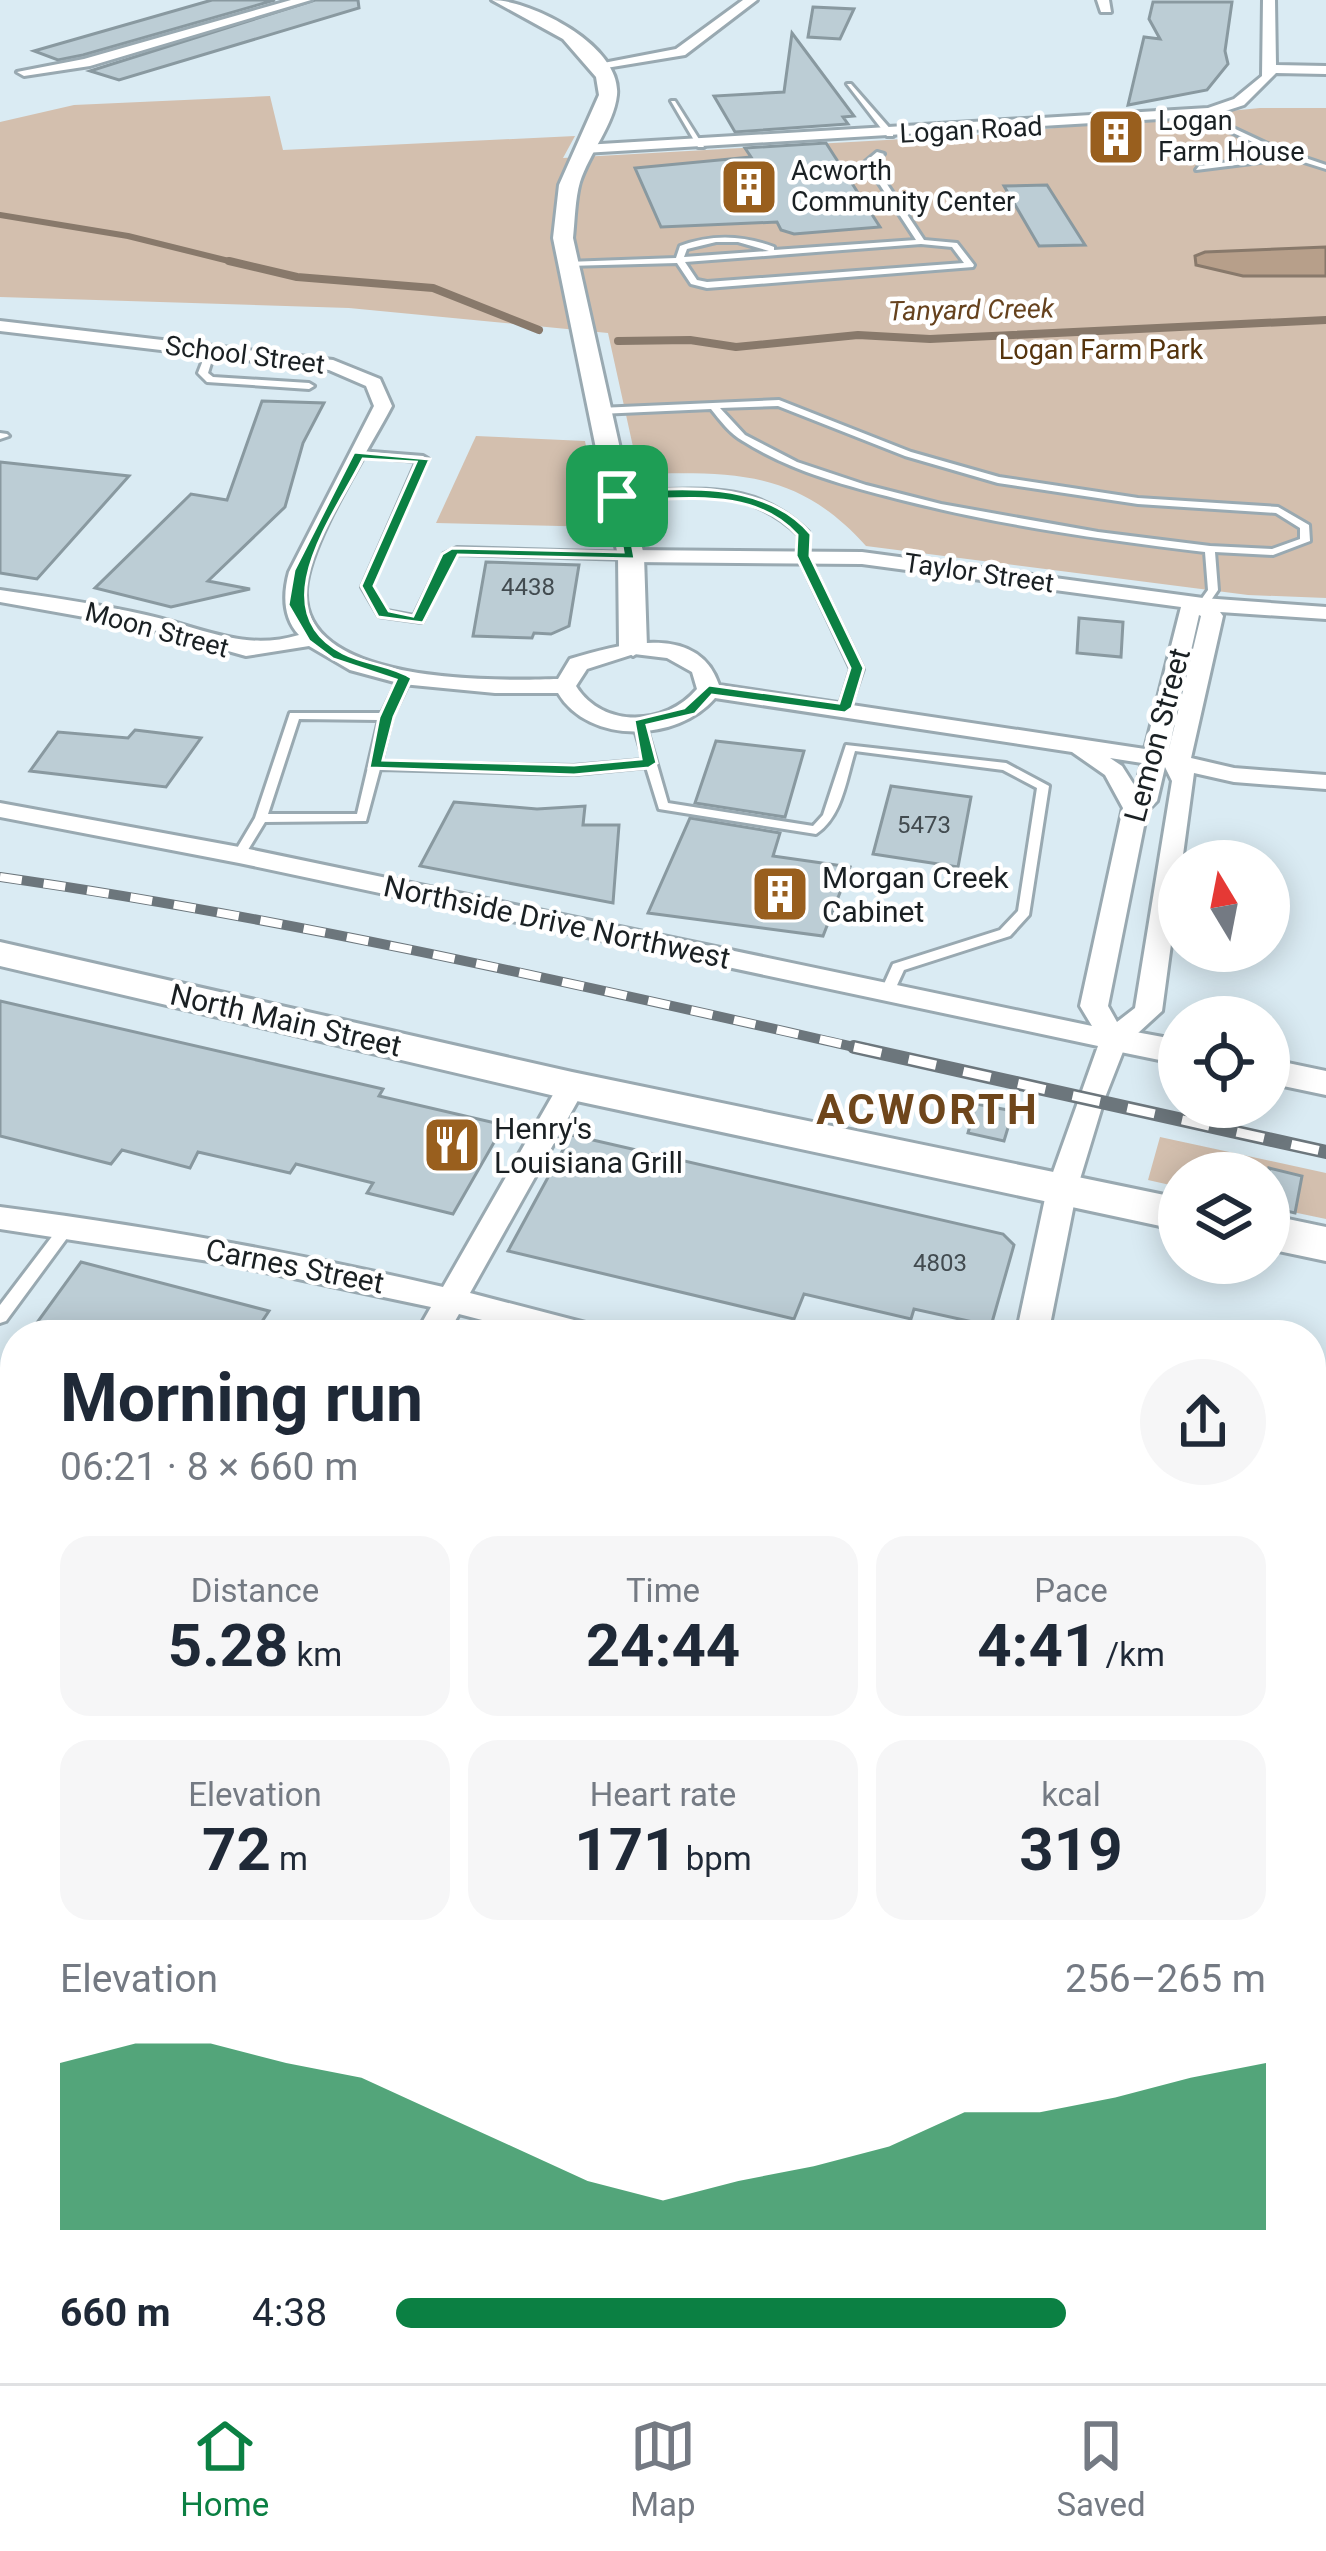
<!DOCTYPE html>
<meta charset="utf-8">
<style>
:root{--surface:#fff;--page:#f6f6f7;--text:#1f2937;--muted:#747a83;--line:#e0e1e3;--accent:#0b8043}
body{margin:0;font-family:Roboto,sans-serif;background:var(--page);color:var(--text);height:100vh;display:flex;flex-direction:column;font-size:45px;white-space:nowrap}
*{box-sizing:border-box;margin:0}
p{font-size:39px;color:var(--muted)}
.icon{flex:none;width:66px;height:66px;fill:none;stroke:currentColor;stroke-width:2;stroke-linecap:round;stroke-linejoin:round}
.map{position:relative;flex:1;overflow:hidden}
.side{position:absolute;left:0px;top:1320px;width:1326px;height:1065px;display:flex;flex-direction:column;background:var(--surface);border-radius:48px 48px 0 0;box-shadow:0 6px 30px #0003}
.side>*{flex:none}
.needle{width:78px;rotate:350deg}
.buttons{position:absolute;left:1158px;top:840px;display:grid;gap:24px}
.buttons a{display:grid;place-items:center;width:132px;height:132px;border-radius:50%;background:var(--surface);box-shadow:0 6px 30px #0003;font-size:60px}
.pin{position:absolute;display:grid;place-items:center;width:102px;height:102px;color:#fff;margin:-51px;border-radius:24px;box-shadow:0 6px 18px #0006}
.round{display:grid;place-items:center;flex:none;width:126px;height:126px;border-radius:63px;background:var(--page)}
.summary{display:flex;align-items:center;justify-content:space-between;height:204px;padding:0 60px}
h1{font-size:66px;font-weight:700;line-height:90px}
.figures{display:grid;grid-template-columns:repeat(3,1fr);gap:18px;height:204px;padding:12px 60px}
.figures div{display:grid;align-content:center;border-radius:30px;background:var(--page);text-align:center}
.figures b{font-size:60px;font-weight:700}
.figures small{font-size:33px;font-weight:400}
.figures p{font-size:33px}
.chart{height:336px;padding:24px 60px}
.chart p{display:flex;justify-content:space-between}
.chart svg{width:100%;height:216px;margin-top:12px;fill:var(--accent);opacity:.7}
ul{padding:0 60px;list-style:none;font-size:39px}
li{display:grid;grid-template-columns:192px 144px 1fr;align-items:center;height:90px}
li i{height:30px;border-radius:15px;background:var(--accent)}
.tab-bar{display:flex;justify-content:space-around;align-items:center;height:168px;border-top:3px solid var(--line);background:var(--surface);font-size:33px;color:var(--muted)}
.tab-bar a{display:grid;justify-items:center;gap:6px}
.tab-bar .selected{color:var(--accent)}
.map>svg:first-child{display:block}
</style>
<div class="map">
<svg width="1326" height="2383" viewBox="0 0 1326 2383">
<rect width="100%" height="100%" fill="#daebf3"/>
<g fill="#d3bfae">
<path d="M270,96L283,150L575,136L563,158L993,134L1260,108H1326V598L1248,595L866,546C798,470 734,472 639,474L608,333L349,308L0,297V122L74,105Z"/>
<path d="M476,436L585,441L601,527L436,523Z"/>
<path d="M1160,1137L1326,1173V1219L1269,1207V1173H1179V1187L1148,1180Z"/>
</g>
<path fill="#b79f8a" stroke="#88796b" stroke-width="3" d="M1326,247V276H1243L1196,265L1195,256L1205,252Z"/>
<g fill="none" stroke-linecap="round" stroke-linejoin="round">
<path stroke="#88796b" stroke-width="6" d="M0,215L128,236L241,264"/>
<g stroke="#88796b" stroke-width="8">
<path d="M229,261L297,277L433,288L539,330"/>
<path d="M618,341L690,340L736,347L858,335L930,339L1326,320"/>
</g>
</g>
<g fill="#bccdd5" stroke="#8999a0" stroke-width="3">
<path d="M212,0H275L83,55L58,60L34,51Z"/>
<path d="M315,0H358L359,8L119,80L90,71Z"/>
<path d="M1153,2H1232L1225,51L1228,64L1207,90L1128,105L1144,37L1160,39L1149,19Z"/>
<path d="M813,7L854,9L840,39L808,37Z"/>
<path d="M792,33L854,116L843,117L848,124L735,132L714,96L784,92Z"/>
<path d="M826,143L880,227L794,234L781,230L777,222L661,227L635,168L751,157L745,148Z"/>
<path d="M1047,185L1085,245L1039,246L1004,186Z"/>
<path d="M262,401L324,403L303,443L285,507L208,581L250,589L171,607L95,588L191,494L227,500Z"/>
<path d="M0,462L129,476L37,579L0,573Z"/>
<path d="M486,562L579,565L569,626L551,634L534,633L532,638L473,636Z"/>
<path d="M1079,618L1123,622L1121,657L1077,653Z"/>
<path d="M135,730L201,738L166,787L30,771L58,732L128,738Z"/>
<path d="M716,741L804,751L785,817L695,803Z"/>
<path d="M891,786L971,797L958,867L873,854Z"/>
<path d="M454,802L537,809L585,806L583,825H619L613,903L420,866Z"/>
<path d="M690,818L780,833L773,856L850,867L823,936L648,913Z"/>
<path d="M0,1001L383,1089L379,1096L504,1125L453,1214L367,1193L373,1183L296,1164L290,1173L198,1152L190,1168L122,1150L111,1164L0,1136Z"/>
<path d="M976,1104L1013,1111L1004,1141L968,1133Z"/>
<path d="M571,1135L1003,1234L1014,1245L991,1326L914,1309L911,1319L804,1294L794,1319L508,1251Z"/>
<path d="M1269,1168L1302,1176L1295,1213L1269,1207Z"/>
<path d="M81,1262L269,1311L253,1335H28Z"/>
</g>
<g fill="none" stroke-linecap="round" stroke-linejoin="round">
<defs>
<g id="service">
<path d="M847,84H851L893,132V136H887Z"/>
<path d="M671,101H675L704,147H698Z"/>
<path d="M1199,112L1276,148L1326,165V169L1291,158L1196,170L1199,166L1281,155L1196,116Z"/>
<path d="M877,152L884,154L873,163L924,240L957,243L974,265L973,267L707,288L691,284L677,263L567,266L563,264L567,262L676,258L680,246C712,234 742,235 774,247V250L916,240L865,162ZM716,242H738L769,251L684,257L687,249ZM921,244L952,247L964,263L707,282L697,280L685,262Z"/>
<path d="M211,347L215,350L208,373L213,377L309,383L314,386L309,389L207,382L198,373L207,350Z"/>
<path d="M779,400L911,452L999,477L1138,498L1278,507L1309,525L1310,541L1273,555L1215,552L1218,590L1207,606L1203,607L1198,604L1208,590L1205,552C1105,540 1004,526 906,501C850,487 792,472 743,441C730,434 720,420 711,409L599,414L594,411L599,408ZM778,406L905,456L998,483L1138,504L1276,513L1300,528V539L1272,549L1210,546L1098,532L941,504L866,485L797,462L745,435L720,408Z"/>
<path d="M0,433L7,434L9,436L0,439Z"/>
<path d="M359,451L423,456L428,459L374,579L372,587L387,611L414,616L444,554L457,548L631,553L636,556L631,559L458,554L453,556L422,622L379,616L362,587L417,461L356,456V452Z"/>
<path d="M666,490C723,488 765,490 808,532V556L863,669L849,710L845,711L839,708L851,669L798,556L799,535C746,483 685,495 617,499L612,496L617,493Z"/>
<path d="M405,675L411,678L392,717L381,762L574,766L644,760L633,723L639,720L645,723L668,803L813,826L823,815L846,745L1006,763L1049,786L1029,915L1010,936L904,970L892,996H882L880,993L893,964L1000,930L1018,911L1037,788L1003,770L855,751C846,780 842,817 816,834L659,809L646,767L574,774L380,769L366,821L265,822L243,858H235L233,855L255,818L290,713H382L399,678ZM299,719L379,720L357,814H268Z"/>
<path d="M68,1221L73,1222L76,1226L73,1230L6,1321L0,1323V1305L63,1222Z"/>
<path d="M0,1420L15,1424V1438L0,1434Z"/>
<path d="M0,1487L15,1491V1505L0,1501Z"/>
</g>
<g id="minor">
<path d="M291,0H311L90,66L24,76L17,72L84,59Z"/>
<path d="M743,0H757L685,55L600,69L593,65L676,49Z"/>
<path d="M1097,0H1109L1111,12H1101Z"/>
<path d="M1263,0H1275L1276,65L1326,66V74L1276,73L1244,105L1210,116L584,153L577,149L584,145L1208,108L1234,99L1262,76Z"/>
<path d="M0,321L333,360L380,379L392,406C369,450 309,542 306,589C300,685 494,681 558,679L570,659C617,645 698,621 719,685L1145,749L1181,607L862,564L631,562L621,556L631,550L862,552L1203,598L1326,607V619L1220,612L1223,616L1191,758L1234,768L1326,775V789L1234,782L1194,773L1162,1011L1126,1044L1104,1100L1077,1189L1048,1335H1016L1047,1189L1098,1046L239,863L0,817V803L239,847L1092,1026L1080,1006L1123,808L1105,775L1072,752L715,698C677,742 589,745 558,693H495L402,684L350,670L309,646L246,656L146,628L0,602V590C49,597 98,604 146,615C201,627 243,652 299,635C283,618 283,594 289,572L374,406L366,386L329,370L0,331ZM1199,615L1201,616L1168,753ZM634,654L667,658L692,672L697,689C666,726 603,729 576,686L587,669ZM1110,758L1142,763L1136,788L1122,766ZM1165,767L1172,781L1135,1008L1117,1022L1108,1006L1147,811L1157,801Z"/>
<path d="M572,1076L586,1086L470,1293L597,1326L602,1335H540L459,1314L447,1335H415L431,1307L222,1263L0,1229V1207C149,1226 296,1253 443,1287L558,1086Z"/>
<path d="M15,2062V2126L0,2133V2069Z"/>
<path d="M1326,2287V2333L1311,2335V2289Z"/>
<path d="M599,2370H696L702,2383H605Z"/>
<path d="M770,2370H917L911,2383H764Z"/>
<path d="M1165,2370H1213L1217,2383H1169Z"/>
</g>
<g id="tertiary">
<path d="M492,0C531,0 622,46 617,95C614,124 589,154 580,182C575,199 575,220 573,238L644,556L647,647L633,656L619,647L618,556L553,238L559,185L599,95L596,77L563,39Z"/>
<path d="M1114,1028L1179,1040V1064L1101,1048L1096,1040Z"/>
<path d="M1269,1059L1326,1071V1095L1269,1083Z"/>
</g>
<g id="secondary">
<path d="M0,942L572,1072L1179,1198V1230L572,1100L0,966Z"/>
<path d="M1269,1215L1326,1227V1261L1269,1249Z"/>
</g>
</defs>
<use href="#service" stroke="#99a9b1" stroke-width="6"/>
<use href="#minor" stroke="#99a9b1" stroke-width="6"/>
<use href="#tertiary" stroke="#99a9b1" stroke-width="6"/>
<use href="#secondary" stroke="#99a9b1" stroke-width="6"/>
<use href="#service" fill="#fff" fill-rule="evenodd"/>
<use href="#minor" fill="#fff" fill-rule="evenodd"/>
<use href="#tertiary" fill="#fff" fill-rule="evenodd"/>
<use href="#secondary" fill="#fff" fill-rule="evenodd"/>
<defs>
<path id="rail-far1" d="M0,877C293,919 579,985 868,1050"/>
<path id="rail" d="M854,1047L1326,1152"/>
</defs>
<use href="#rail-far1" stroke="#6c767c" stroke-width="10"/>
<use href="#rail" stroke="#6c767c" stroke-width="14"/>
<use href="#rail-far1" stroke="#fff" stroke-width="8" stroke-dasharray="22" stroke-linecap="butt"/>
<use href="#rail" stroke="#fff" stroke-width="9" stroke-dasharray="28" stroke-linecap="butt"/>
</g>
<path fill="#0b8043" stroke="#fff" stroke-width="3" fill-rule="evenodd" d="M354,452L430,459L374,586L389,611L413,616L442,554L452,548L623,552L613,493C676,486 766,480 811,534L810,556L864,668L852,708L845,713L712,695L695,714L647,725L657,763L649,768L574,775L369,768L379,717L396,680L333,659L309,641L288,605L294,570ZM363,459L416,462L361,586L378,617L423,623L458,555L635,559L624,500C683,500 754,487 797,535L796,556L850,668L839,703L709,685L684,708L634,720L641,759L574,765L383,760L394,717L412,678C392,665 364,664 343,653C261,610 335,515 363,459Z"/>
<defs>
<symbol id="building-square" viewBox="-11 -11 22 22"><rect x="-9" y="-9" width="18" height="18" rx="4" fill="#995f1e" stroke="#fff"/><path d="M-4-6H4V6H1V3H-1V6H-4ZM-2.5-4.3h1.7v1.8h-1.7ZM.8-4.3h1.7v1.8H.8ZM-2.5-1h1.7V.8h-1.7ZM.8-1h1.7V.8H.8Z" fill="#fff"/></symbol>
<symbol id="restaurant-square" viewBox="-11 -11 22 22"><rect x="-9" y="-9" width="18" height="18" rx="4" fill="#995f1e" stroke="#fff"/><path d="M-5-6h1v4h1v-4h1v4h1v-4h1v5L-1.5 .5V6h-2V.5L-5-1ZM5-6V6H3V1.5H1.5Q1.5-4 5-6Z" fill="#fff"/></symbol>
</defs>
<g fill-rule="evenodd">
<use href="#building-square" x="1083" y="104" width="66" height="66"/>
<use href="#building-square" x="716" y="154" width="66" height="66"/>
<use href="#building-square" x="747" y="861" width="66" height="66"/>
<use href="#restaurant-square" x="419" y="1112" width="66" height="66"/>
</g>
<g text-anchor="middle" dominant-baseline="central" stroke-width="9" stroke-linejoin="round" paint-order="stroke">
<g font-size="24" fill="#424b50">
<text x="528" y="587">4438</text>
<text x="924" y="825">5473</text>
<text x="940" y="1263">4803</text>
</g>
<g font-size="27" fill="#1a2023" stroke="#fff" text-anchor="start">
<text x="1158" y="121">Logan<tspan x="1158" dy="31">Farm House</tspan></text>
<text x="791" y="171">Acworth<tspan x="791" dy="31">Community Center</tspan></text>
</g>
<g font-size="27" fill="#1a2023" stroke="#fff">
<text transform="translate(971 130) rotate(-3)">Logan Road</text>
<text transform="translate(245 355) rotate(7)">School Street</text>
<text transform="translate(979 573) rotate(8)">Taylor Street</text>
<text transform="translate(157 630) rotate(15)">Moon Street</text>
</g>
<g font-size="27" font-style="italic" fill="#66421e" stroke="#fff">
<text transform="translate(971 310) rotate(-1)">Tanyard Creek</text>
</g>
<g font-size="27" fill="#56340d" stroke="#fff">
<text x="1101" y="350">Logan Farm Park</text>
</g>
<g font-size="30" fill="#1a2023" stroke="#fff">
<text transform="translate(1157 735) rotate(-75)">Lemon Street</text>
<text transform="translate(557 922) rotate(12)">Northside Drive Northwest</text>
<text transform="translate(286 1020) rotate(13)">North Main Street</text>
<text transform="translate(295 1266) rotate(11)">Carnes Street</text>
</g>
<g font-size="30" fill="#1a2023" stroke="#fff" text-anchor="start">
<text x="822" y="877">Morgan Creek<tspan x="822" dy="34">Cabinet</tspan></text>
<text x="494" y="1128">Henry's<tspan x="494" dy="34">Louisiana Grill</tspan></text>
</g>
<g font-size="42" font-weight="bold" letter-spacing="3" fill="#6f461b" stroke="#fff">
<text x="928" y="1109">ACWORTH</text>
</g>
</g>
</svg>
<div class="buttons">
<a><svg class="needle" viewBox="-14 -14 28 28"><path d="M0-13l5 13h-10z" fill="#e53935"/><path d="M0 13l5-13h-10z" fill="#747a83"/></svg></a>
<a><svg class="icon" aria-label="locate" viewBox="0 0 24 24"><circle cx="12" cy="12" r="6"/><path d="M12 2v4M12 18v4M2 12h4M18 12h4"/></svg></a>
<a><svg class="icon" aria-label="layers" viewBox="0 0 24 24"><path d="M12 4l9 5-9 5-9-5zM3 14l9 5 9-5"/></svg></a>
</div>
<div class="pin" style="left:617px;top:496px;background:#1e9e55"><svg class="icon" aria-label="arrive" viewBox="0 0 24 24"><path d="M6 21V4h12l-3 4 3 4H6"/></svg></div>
<section class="side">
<div class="summary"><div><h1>Morning run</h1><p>06:21 · 8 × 660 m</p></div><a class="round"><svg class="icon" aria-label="share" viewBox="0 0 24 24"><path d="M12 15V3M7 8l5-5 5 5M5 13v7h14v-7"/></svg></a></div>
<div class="figures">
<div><p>Distance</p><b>5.28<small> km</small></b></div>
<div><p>Time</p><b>24:44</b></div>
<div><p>Pace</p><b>4:41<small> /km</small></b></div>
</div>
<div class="figures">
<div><p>Elevation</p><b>72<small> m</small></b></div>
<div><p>Heart rate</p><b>171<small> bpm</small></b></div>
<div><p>kcal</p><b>319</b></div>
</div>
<div class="chart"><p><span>Elevation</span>256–265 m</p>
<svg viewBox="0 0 160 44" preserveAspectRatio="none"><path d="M0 44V10L10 6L20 6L30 10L40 13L50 20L60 27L70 34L80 38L90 34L100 31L110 27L120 20L130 20L140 17L150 13L160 10V44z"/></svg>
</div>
<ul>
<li><b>660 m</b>4:38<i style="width:77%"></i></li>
</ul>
</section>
</div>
<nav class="tab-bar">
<a class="selected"><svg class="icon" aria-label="home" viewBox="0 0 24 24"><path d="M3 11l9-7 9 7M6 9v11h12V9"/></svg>Home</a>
<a><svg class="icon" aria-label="map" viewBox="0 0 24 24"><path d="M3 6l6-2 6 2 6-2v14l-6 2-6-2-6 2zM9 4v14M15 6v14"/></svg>Map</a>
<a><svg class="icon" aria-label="saved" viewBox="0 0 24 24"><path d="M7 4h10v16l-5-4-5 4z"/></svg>Saved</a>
</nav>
